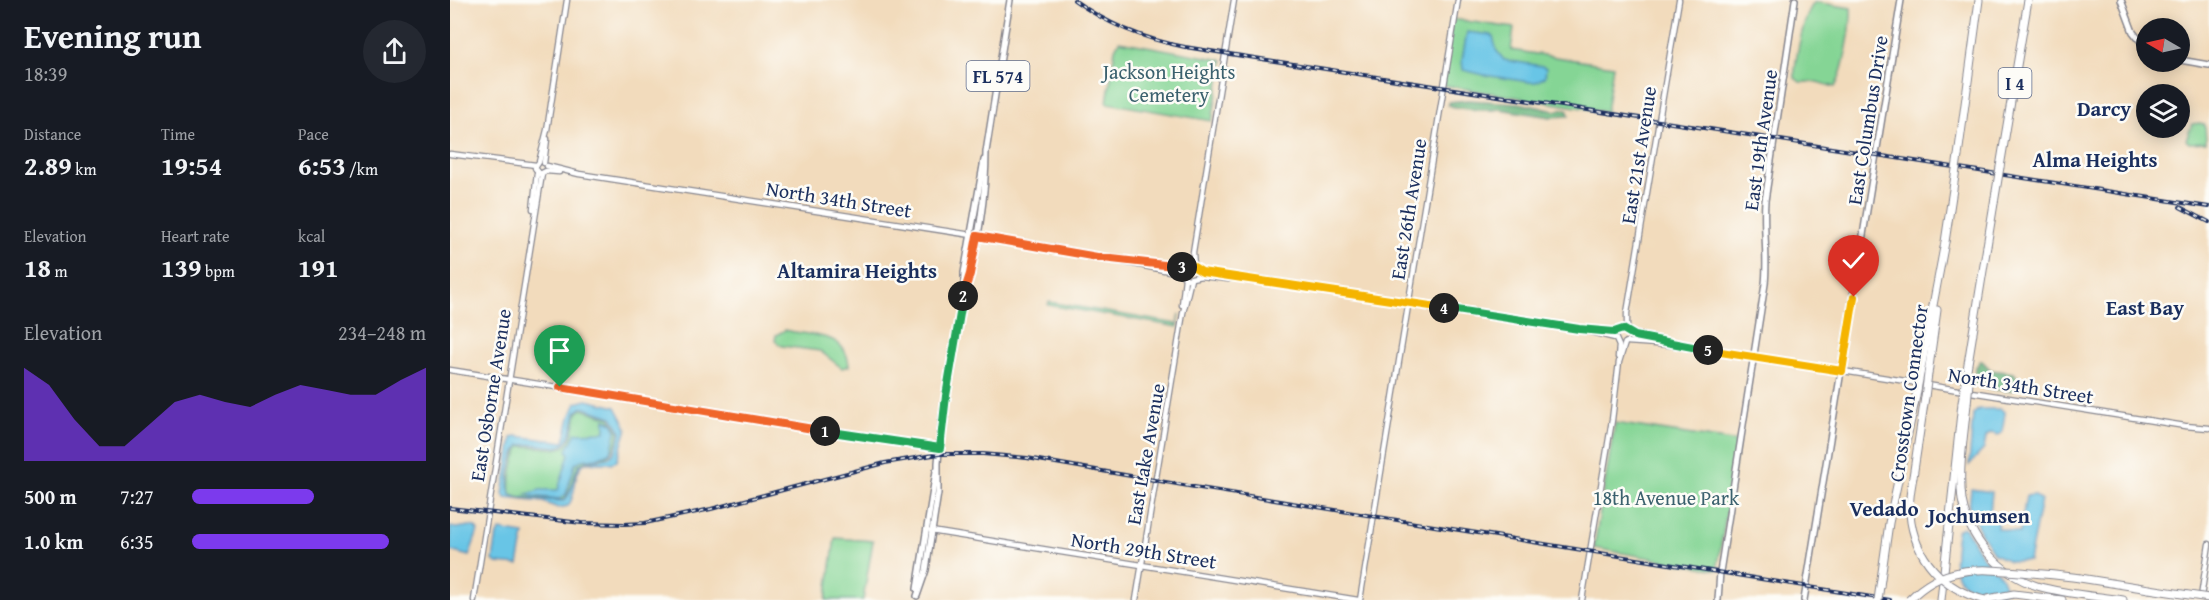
<!DOCTYPE html>
<meta charset="utf-8">
<style>
:root{--surface:#171b24;--page:#242831;--text:#f1f3f6;--muted:#9ea1a6;--accent:#7c3aed}
body{margin:0;font-family:"Gentium Book Plus",serif;background:var(--page);color:var(--text);height:100vh;display:flex;flex-direction:column;font-size:22px;white-space:nowrap}
*{box-sizing:border-box;margin:0}
p{font-size:20px;color:var(--muted)}
.icon{flex:none;width:33px;height:33px;fill:none;stroke:currentColor;stroke-width:2;stroke-linecap:round;stroke-linejoin:round}
.map{position:relative;flex:1;overflow:hidden}
.drawer{display:flex;flex-direction:column;background:var(--surface);width:450px}
.drawer>*{flex:none}
.needle{width:39px;rotate:279deg}
.controls{position:absolute;left:1686px;top:18px;display:grid;gap:12px}
.controls a{display:grid;place-items:center;width:54px;height:54px;border-radius:50%;background:var(--surface);box-shadow:0 3px 15px #0003;font-size:30px}
.pin{position:absolute;display:grid;place-items:center;width:51px;height:51px;color:#fff;margin:-62px -26px;border-radius:50% 50% 50% 0;rotate:-45deg;box-shadow:0 0 6px #0007}
.pin .icon{rotate:45deg}
.km{position:absolute;width:30px;height:30px;margin:-15px;border-radius:50%;background:#222;color:#fff;font-size:16px;line-height:30px;text-align:center}
.round{display:grid;place-items:center;flex:none;width:63px;height:63px;border-radius:32px;background:var(--page)}
.head{display:flex;align-items:center;justify-content:space-between;height:102px;padding:0 24px}
h1{font-size:33px;font-weight:800;line-height:45px}
.stats{display:grid;grid-template-columns:repeat(3,1fr);gap:9px;height:102px;padding:6px 24px}
.stats div{display:grid;align-content:center}
.stats b{font-size:26px;font-weight:800}
.stats small{font-size:16px;font-weight:400}
.stats p{font-size:16px}
.chart{height:168px;padding:12px 24px}
.chart p{display:flex;justify-content:space-between}
.chart svg{width:100%;height:108px;margin-top:6px;fill:var(--accent);opacity:.7}
ul{padding:0 24px;list-style:none;font-size:20px}
li{display:grid;grid-template-columns:96px 72px 1fr;align-items:center;height:45px}
li i{height:15px;border-radius:8px;background:var(--accent)}
main{display:flex;flex:1;min-height:0}
.map>svg:first-child{display:block}
</style>
<main>
<section class="drawer">
<div class="head"><div><h1>Evening run</h1><p>18:39</p></div><a class="round"><svg class="icon" aria-label="share" viewBox="0 0 24 24"><path d="M12 15V3M7 8l5-5 5 5M5 13v7h14v-7"/></svg></a></div>
<div class="stats">
<div><p>Distance</p><b>2.89<small> km</small></b></div>
<div><p>Time</p><b>19:54</b></div>
<div><p>Pace</p><b>6:53<small> /km</small></b></div>
</div>
<div class="stats">
<div><p>Elevation</p><b>18<small> m</small></b></div>
<div><p>Heart rate</p><b>139<small> bpm</small></b></div>
<div><p>kcal</p><b>191</b></div>
</div>
<div class="chart"><p><span>Elevation</span>234–248 m</p>
<svg viewBox="0 0 160 44" preserveAspectRatio="none"><path d="M0 44V6L10 13L20 27L30 38L40 38L50 29L60 20L70 17L80 20L90 22L100 17L110 13L120 15L130 17L140 17L150 11L160 6V44z"/></svg>
</div>
<ul>
<li><b>500 m</b>7:27<i style="width:52%"></i></li>
<li><b>1.0 km</b>6:35<i style="width:84%"></i></li>
</ul>
</section>
<div class="map">
<svg width="1759" height="600" viewBox="0 0 1759 600">
<rect width="100%" height="100%" fill="#fdfcf7"/>
<filter id="ink" filterUnits="userSpaceOnUse"><feTurbulence type="fractalNoise" baseFrequency=".0167" numOctaves="2"/><feDisplacementMap in="SourceGraphic" scale="12" xChannelSelector="R" yChannelSelector="G"/><feConvolveMatrix kernelMatrix="1 2 1 2 8 2 1 2 1" color-interpolation-filters="sRGB"/></filter>
<filter id="wash" filterUnits="userSpaceOnUse"><feTurbulence type="fractalNoise" baseFrequency=".008" numOctaves="4" result="noise"/><feDisplacementMap in="SourceGraphic" scale="24" xChannelSelector="R" yChannelSelector="G"/><feGaussianBlur stdDeviation="1.35" result="paint"/><feColorMatrix in="noise" values="0 0 0 0 0 0 0 0 0 0 0 0 0 0 0 0 0 1.4 0 .05"/><feComposite in="paint" operator="in"/></filter>
<g filter="url(#wash)">
<rect width="100%" height="100%" fill="#f2dbbc"/>
<g fill="#85d595" stroke="#50827a" stroke-width="1.5">
<path d="M1365,2L1401,8C1402,27 1394,71 1385,87L1367,82H1350L1345,78C1344,63 1354,12 1365,2Z"/>
<path d="M1002,19L1064,28L1061,50L1163,66L1156,112L992,85Z"/>
<path d="M669,41L773,60L762,121L657,103L665,49Z"/>
<path d="M1750,123L1755,125L1756,142L1739,143L1736,140L1742,124Z"/>
<path d="M599,302L727,324L730,314L728,327L598,305Z"/>
<path d="M335,330C360,337 396,330 399,366L392,368L370,351L332,346L325,341L326,335Z"/>
<path d="M132,409L160,418L169,432C162,466 154,452 129,464C122,476 123,490 113,500L67,497L61,494C59,479 63,459 71,446C111,446 119,462 127,413Z"/>
<path d="M1165,423L1288,442L1267,570L1144,548Z"/>
<path d="M385,538L423,541L413,600H376Z"/>
</g>
<g fill="#6cb67e" stroke="#44726e" stroke-width="1.5">
<path d="M1017,100L1069,103L1106,111L1114,109L1118,111L1119,116L1100,117L1049,109C1039,112 1008,109 998,105L999,102Z"/>
<path d="M1531,360L1541,370L1564,373L1567,377L1566,389C1555,394 1534,388 1523,383L1526,367Z"/>
</g>
<g fill="#68c5e6" stroke="#427aa2" stroke-width="1.5" fill-rule="evenodd">
<path d="M1017,32L1041,35L1043,36L1046,50L1054,60L1092,66L1096,68L1095,77L1086,82H1079L1034,75L1013,70L1012,60Z"/>
<path d="M137,400L166,407L177,428L167,461L162,463H135C122,472 128,493 118,506L108,508L93,502L55,498L53,494L62,438L66,436L114,442L120,417L126,403ZM132,407L162,417L171,432C163,469 157,453 130,465C123,477 124,491 114,501L67,498L61,495C56,480 61,458 70,445C109,441 116,464 126,412Z"/>
<path d="M1529,409H1551L1555,413L1552,432L1548,435L1541,433L1536,437L1534,449L1519,465L1523,414Z"/>
<path d="M155,419L162,423L166,431L161,452L147,458L131,460L125,464L116,494L109,499L81,496L77,494L90,490H108L119,454L117,450L126,433L155,432Z"/>
<path d="M1521,489L1542,492L1540,513L1549,516L1547,528L1570,533L1576,496L1584,495L1591,500L1579,561H1559L1544,554L1532,535L1519,508Z"/>
<path d="M19,526L25,527L28,531L19,556L0,551V527L7,528Z"/>
<path d="M1512,527L1516,529L1531,555L1551,576L1557,591C1548,594 1538,593 1528,591C1496,581 1505,557 1507,531Z"/>
<path d="M50,530L74,534L68,565L46,563L43,560L47,534Z"/>
</g>
</g>
<g filter="url(#ink)">
<g fill="none" stroke-linecap="round" stroke-linejoin="round">
<defs>
<g id="minor">
<path d="M0,154L86,165"/>
<path d="M94,163L97,139"/>
<path d="M97,166L129,174L605,248L729,273L737,279L751,276L778,279L782,277H795L1129,329L1165,338"/>
<path d="M109,172L96,171L90,174L85,168L89,162L97,130L117,0"/>
<path d="M83,209L87,173"/>
<path d="M675,260L727,267L741,265L749,271L782,277"/>
<path d="M744,267L743,252L784,0"/>
<path d="M732,305L735,278"/>
<path d="M1129,329L1164,332L1173,329L1178,332"/>
<path d="M1177,331V313L1229,0"/>
<path d="M1179,333L1228,344"/>
<path d="M1165,337L1169,346L1168,357"/>
<path d="M1177,342L1236,346L1468,383"/>
<path d="M0,370L490,448"/>
<path d="M1477,385L1735,426L1759,428"/>
<path d="M481,531L908,600"/>
<path d="M1751,597L1759,544"/>
<path d="M24,600L92,174"/>
<path d="M686,600L733,313L741,279"/>
<path d="M910,600L1008,0"/>
<path d="M1132,600L1162,420L1169,362L1175,343"/>
</g>
<g id="major">
<path d="M1671,0L1683,32L1696,48"/>
<path d="M1730,60L1759,65"/>
<path d="M514,284V273L534,160"/>
<path d="M467,589L486,471"/>
<path d="M467,596L476,570L488,493V463L492,419L514,289C528,253 536,191 536,152L560,0"/>
<path d="M1268,600L1270,572L1315,284C1318,256 1313,229 1315,201L1345,0"/>
<path d="M1354,600L1451,0"/>
</g>
<g id="highway">
<path d="M1508,156L1529,0"/>
<path d="M1550,167L1578,0"/>
<path d="M1470,374L1495,242"/>
<path d="M1478,374L1487,310"/>
<path d="M1515,382L1537,246"/>
<path d="M1517,404C1514,435 1508,469 1512,500C1519,539 1549,574 1587,586C1614,594 1645,596 1673,600"/>
<path d="M1463,477L1475,397"/>
<path d="M1630,578L1699,589"/>
<path d="M1430,586L1439,523L1466,396"/>
<path d="M1491,600L1512,403"/>
<path d="M1532,600L1564,594L1612,600"/>
</g>
</defs>
<use href="#minor" stroke="#86858d" stroke-width="7"/>
<use href="#major" stroke="#86858d" stroke-width="8"/>
<use href="#highway" stroke="#86858d" stroke-width="9"/>
<use href="#minor" stroke="#fff" stroke-width="4.5"/>
<use href="#major" stroke="#fff" stroke-width="5"/>
<use href="#highway" stroke="#fff" stroke-width="7"/>
<defs>
<g id="rail">
<path d="M624,0C658,25 694,39 735,47L1759,207"/>
<path d="M1730,207L1759,222"/>
<path d="M0,508L132,523L174,524L195,523L261,509L435,463L489,454H533L577,458L750,488L1440,600"/>
</g>
</defs>
<use href="#rail" stroke="#1b2f5e" stroke-width="4"/>
<use href="#rail" stroke="#fdfcf7" stroke-width="1.5" stroke-dasharray="4.5" stroke-linecap="butt"/>
<defs>
<g id="highway-bridge">
<path d="M1495,242L1508,156"/>
<path d="M1537,246L1550,167"/>
<path d="M1466,396L1470,374"/>
<path d="M1475,397L1478,374"/>
<path d="M1512,403L1515,382"/>
<path d="M1517,404L1519,383"/>
<path d="M1463,477C1461,489 1458,502 1460,514C1464,558 1494,590 1535,600"/>
<path d="M1699,589L1759,598"/>
<path d="M1428,600L1430,586"/>
<path d="M1459,600C1492,566 1526,568 1570,572C1590,574 1610,575 1630,578"/>
</g>
</defs>
<use href="#highway-bridge" stroke="#86858d" stroke-width="9" stroke-linecap="butt"/>
<use href="#highway-bridge" stroke="#fff" stroke-width="7"/>
</g>
</g>
<g fill="none" stroke-linecap="round" stroke-linejoin="round" filter="url(#ink)">
<defs>
<path id="split-1" d="M110,387L375,431"/>
<path id="split-2" d="M375,431L490,448L496,396L513,296"/>
<path id="split-3" d="M513,296L520,274L527,236L653,258L732,267"/>
<path id="split-4" d="M732,267L741,265L752,272L994,308"/>
<path id="split-5" d="M994,308L1129,329L1164,332L1173,329L1185,336L1258,350"/>
<path id="split-6" d="M1258,350L1392,371L1404,297"/>
</defs>
<use href="#split-1" stroke="#fff" stroke-width="12"/>
<use href="#split-2" stroke="#fff" stroke-width="12"/>
<use href="#split-3" stroke="#fff" stroke-width="12"/>
<use href="#split-4" stroke="#fff" stroke-width="12"/>
<use href="#split-5" stroke="#fff" stroke-width="12"/>
<use href="#split-6" stroke="#fff" stroke-width="12"/>
<use href="#split-1" stroke="#f0652b" stroke-width="8"/>
<use href="#split-2" stroke="#22a559" stroke-width="8"/>
<use href="#split-3" stroke="#f0652b" stroke-width="8"/>
<use href="#split-4" stroke="#f5b400" stroke-width="8"/>
<use href="#split-5" stroke="#22a559" stroke-width="8"/>
<use href="#split-6" stroke="#f5b400" stroke-width="8"/>
</g>
<g text-anchor="middle" dominant-baseline="central" stroke-width="5" stroke-linejoin="round" paint-order="stroke">
<g fill="#fdfcf7" stroke="#5f6c8c" stroke-width="1.5">
<rect x="516.5" y="61" width="63" height="30" rx="4.5"/>
<rect x="1548.5" y="68" width="33" height="30" rx="4.5"/>
</g>
<g font-size="18" font-weight="bold" fill="#1b2f5e">
<text x="548" y="76">FL 574</text>
<text x="1565" y="83">I 4</text>
</g>
<g font-size="20" fill="#3b616e" stroke="#fdfcf7">
<text x="719" y="71">Jackson Heights<tspan x="719" dy="23">Cemetery</tspan></text>
<text x="1216" y="497">18th Avenue Park</text>
</g>
<g font-size="20" fill="#1b2f5e" stroke="#fdfcf7">
<text transform="translate(1417 120) rotate(-81)">East Columbus Drive</text>
<text transform="translate(1310 140) rotate(-82)">East 19th Avenue</text>
<text transform="translate(1188 155) rotate(-81)">East 21st Avenue</text>
<text transform="translate(389 199) rotate(9)">North 34th Street</text>
<text transform="translate(958 209) rotate(-81)">East 26th Avenue</text>
<text transform="translate(1571 385) rotate(9)">North 34th Street</text>
<text transform="translate(1458 393) rotate(-82)">Crosstown Connector</text>
<text transform="translate(40 395) rotate(-81)">East Osborne Avenue</text>
<text transform="translate(695 454) rotate(-80)">East Lake Avenue</text>
<text transform="translate(694 550) rotate(9)">North 29th Street</text>
</g>
<g font-size="21" font-weight="bold" fill="#1b2f5e" stroke="#fdfcf7">
<text x="1654" y="108">Darcy</text>
<text x="1645" y="159">Alma Heights</text>
<text x="407" y="270">Altamira Heights</text>
<text x="1695" y="307">East Bay</text>
<text x="1434" y="508">Vedado</text>
<text x="1529" y="515">Jochumsen</text>
</g>
</g>
</svg>
<div class="controls">
<a><svg class="needle" viewBox="-14 -14 28 28"><path d="M0-13l5 13h-10z" fill="#e53935"/><path d="M0 13l5-13h-10z" fill="#9ea1a6"/></svg></a>
<a><svg class="icon" aria-label="layers" viewBox="0 0 24 24"><path d="M12 4l9 5-9 5-9-5zM3 14l9 5 9-5"/></svg></a>
</div>
<div class="pin" style="left:110px;top:387px;background:#1e9e55"><svg class="icon" aria-label="arrive" viewBox="0 0 24 24"><path d="M6 21V4h12l-3 4 3 4H6"/></svg></div>
<div class="pin" style="left:1404px;top:297px;background:#d93025"><svg class="icon" aria-label="check" viewBox="0 0 24 24"><path d="M5 12l5 5 9-10"/></svg></div>
<b class="km" style="left:375px;top:431px">1</b>
<b class="km" style="left:513px;top:296px">2</b>
<b class="km" style="left:732px;top:267px">3</b>
<b class="km" style="left:994px;top:308px">4</b>
<b class="km" style="left:1258px;top:350px">5</b>
</div>
</main>
